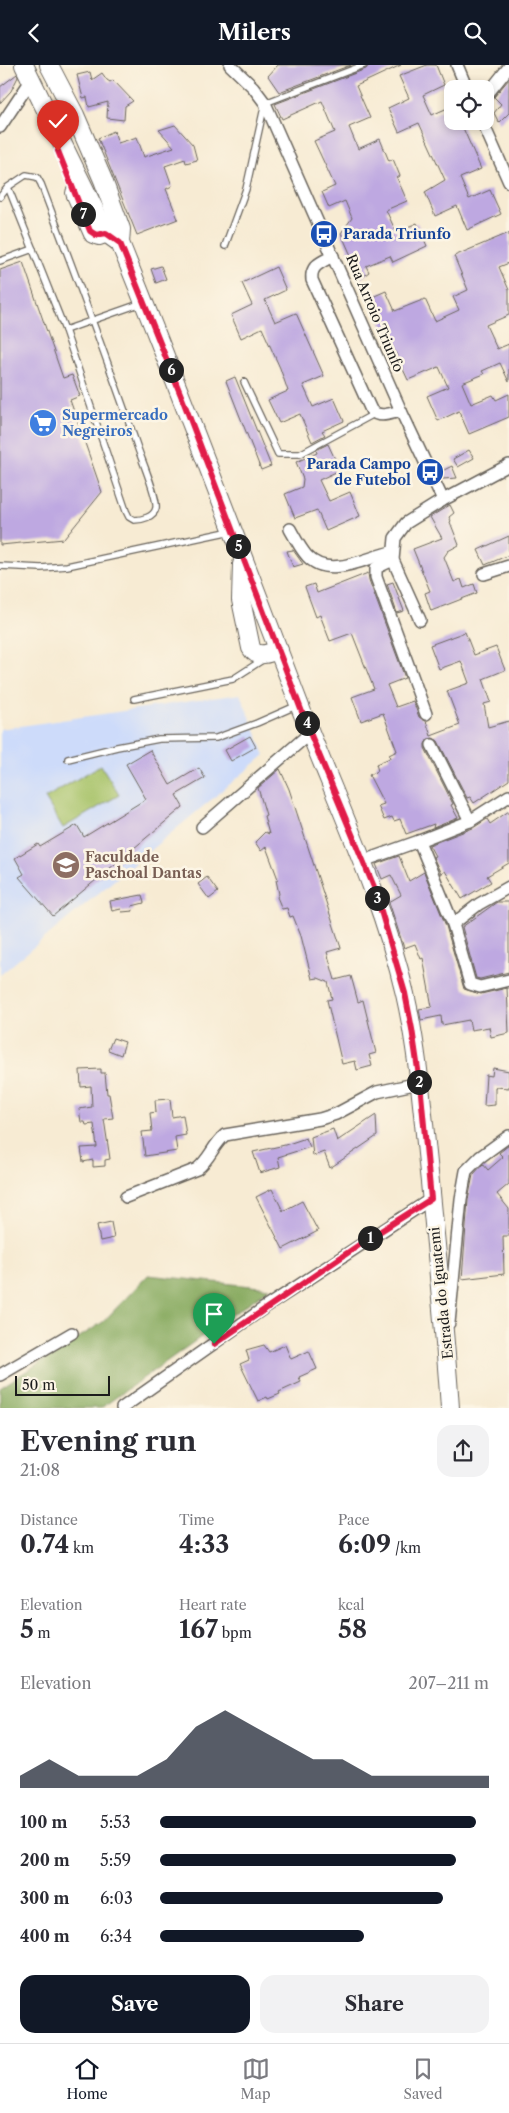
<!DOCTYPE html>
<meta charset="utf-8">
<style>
:root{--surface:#fff;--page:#f2f2f3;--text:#2b2b33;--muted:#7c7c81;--line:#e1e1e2;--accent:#111827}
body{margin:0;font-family:"Libre Caslon Text",serif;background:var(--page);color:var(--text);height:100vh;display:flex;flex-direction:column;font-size:19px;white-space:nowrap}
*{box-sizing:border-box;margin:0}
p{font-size:16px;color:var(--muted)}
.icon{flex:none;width:28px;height:28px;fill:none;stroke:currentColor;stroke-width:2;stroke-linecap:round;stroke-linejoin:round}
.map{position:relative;height:1343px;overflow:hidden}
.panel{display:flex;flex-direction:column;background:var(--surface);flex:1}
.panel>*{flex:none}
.buttons{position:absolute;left:444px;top:15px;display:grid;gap:10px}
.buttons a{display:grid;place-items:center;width:50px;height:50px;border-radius:10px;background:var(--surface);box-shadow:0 2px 8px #0003;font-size:25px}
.scale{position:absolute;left:15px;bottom:12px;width:95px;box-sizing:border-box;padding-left:5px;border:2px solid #1c1c1c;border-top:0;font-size:14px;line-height:18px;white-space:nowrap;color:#1c1c1c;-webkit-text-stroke:4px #fcf5e5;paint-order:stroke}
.pin{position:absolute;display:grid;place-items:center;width:42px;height:42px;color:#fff;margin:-51px -21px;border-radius:50% 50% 50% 0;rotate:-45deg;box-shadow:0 0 5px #0007}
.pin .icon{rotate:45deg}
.km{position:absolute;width:25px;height:25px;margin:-12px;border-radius:50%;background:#222;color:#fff;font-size:14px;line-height:25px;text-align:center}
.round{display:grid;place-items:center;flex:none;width:52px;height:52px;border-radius:15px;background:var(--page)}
.overview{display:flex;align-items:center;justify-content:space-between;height:85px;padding:0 20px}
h1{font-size:28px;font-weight:700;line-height:38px}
.stats{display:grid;grid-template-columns:repeat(3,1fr);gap:8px;height:85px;padding:5px 20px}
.stats div{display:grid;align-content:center}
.stats b{font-size:25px;font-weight:700}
.stats small{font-size:14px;font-weight:400}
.stats p{font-size:14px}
.chart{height:140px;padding:10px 20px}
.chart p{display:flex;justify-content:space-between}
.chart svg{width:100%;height:90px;margin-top:5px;fill:var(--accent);opacity:.7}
.primary-button{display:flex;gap:10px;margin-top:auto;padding:10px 20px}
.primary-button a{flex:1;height:58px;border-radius:15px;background:var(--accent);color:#fff;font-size:20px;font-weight:700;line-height:58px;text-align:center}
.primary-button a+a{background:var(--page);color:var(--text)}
ul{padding:0 20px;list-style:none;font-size:16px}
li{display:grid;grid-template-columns:80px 60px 1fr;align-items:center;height:38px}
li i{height:12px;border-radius:6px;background:var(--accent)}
header{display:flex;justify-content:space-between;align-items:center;height:65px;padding:0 20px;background:var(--accent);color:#fff;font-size:22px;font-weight:700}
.dock{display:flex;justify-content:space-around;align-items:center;height:70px;border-top:1px solid var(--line);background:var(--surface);font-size:14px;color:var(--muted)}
.dock a{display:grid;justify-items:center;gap:2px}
.dock .current{color:var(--accent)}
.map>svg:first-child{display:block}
</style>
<header><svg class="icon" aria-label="back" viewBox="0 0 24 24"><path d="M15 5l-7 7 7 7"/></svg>Milers<svg class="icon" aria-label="search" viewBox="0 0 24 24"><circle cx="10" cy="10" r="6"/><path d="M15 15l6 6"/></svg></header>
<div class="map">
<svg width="509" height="1343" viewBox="0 0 509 1343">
<rect width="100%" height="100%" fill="#fcf5e5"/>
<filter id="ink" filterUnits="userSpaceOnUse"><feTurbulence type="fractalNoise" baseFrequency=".02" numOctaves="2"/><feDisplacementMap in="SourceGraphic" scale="10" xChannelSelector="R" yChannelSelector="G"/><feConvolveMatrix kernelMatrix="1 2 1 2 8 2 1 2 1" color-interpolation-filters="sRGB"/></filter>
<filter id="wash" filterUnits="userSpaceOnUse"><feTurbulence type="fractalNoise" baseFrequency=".0096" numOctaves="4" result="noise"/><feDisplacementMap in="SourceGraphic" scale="20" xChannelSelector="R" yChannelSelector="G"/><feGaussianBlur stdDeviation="1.12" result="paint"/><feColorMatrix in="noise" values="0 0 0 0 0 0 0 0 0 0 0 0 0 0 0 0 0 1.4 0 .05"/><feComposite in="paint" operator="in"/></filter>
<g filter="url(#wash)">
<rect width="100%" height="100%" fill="#f7ebd3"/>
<path fill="#cddbfa" d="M240,629L265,690L0,910V664Z"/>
<path fill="#a7c369" stroke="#627042" d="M101,700L119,730L63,763L45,733Z"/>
<path fill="#85a95d" stroke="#50623c" d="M148,1210L270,1223L101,1343H0V1323L103,1257Z"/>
<g id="blocks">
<g fill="#bea8e1">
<path d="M278,0H351L279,27L268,11Z"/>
<path d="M369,0H401L356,21L370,53L349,62L358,84L380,74L389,96L393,94L400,111L397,113L407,136L386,145L396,167L417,158L427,181L393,197L390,191L366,201L369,207L361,213L341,168L352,153L345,136L329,143L322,127L335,121L314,76L335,67L322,36L282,54L275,39L366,4Z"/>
<path d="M427,0H436L444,20L423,30L432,50L452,41V56H460L481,104L460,113L469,134L490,125L501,149L467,165L457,141L435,151L425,127L445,115L419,58L399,67L388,43L409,33L399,11Z"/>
<path d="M90,7L92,15L102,8L107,15L110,17L113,15L133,36L125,41L124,55L107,53L108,37L89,42L87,32L83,33L77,10Z"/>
<path d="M17,9L18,12L11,26L0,38V22Z"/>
<path d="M509,14V48L499,58L494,48L501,39L494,32Z"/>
<path d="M175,60L193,80L197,95L186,98L185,94L165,101L172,121L166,124L178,154L137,170L98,73L114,66L118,78L137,72L144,92L174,82L159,65Z"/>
<path d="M509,168V198L499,202L509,225V250L486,260L497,284L509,279V317L500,298L482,306L484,309L462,318L471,339L493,330L496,335L509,329V352L469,369L459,346L438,356L427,331L448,322L439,302L408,315L370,233L386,226L395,246L425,234L435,256L459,245L453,232L468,225L454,191Z"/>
<path d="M23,197L63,313L72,310L80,331L70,335L102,427L64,474L0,480V205Z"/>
<path d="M161,201L166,214L156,218L151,204Z"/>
<path d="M276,202L286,225L265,235L275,257L296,248L324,311L303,320L313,342L334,333L344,356L322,366L325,370L312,377L300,349L279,358L268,335L288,326L280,303L262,263L241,273L231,250L252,240L242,218Z"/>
<path d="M235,312L271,401L261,405L226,316Z"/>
<path d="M328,379L340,405L319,415L329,436L350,427L360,451L326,466L317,445L295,453L285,429L302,422L303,414L296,397L317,388L316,385Z"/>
<path d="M469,385L474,393L458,402L453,394Z"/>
<path d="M452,401L457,413L443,414L440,407Z"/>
<path d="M450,440L454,448L449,452L451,456L450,457L459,480L448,486L444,492L454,517L461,514L464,523L474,519L477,528L431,546L425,528L430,526L413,484L442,473L430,452Z"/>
<path d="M509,471V490L485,500L478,485Z"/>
<path d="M293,485L303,499L293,502L287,486Z"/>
<path d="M368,508L369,515L405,613L387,620L396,642L413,636L419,652L426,656L431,671L460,660L447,626L469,618L461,596L439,604L430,580L465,567L474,590L496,582L505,605L483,614L491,637L484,639L488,662L509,656V715L474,738L470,732L467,733L438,676L433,673L428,674L425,679V683L453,739L451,740L458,753L433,763L434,759L406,769L400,754L394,756L392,752L384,755L378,741L384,739L369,710L378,706L376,699L390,693L389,690L397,686L383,648L361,656L352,632L374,624L352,568L330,576L320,550L316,552L305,522L314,519L317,528Z"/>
<path d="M393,517L404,546L397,548L387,519Z"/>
<path d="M250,671L256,682L231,696L225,685Z"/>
<path d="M150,685L170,720L199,703L205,713L176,730L183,742L53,851L19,812L24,809L15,793L38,779L40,782L77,760L84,772L146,734L126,699Z"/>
<path d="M280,704L289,724L341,883L327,887L335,915L351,911L358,937L363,935L376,988L369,990L372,1001L357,1005L355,996L342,999L327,935L332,934L328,917L318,913L312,914L301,871L293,851L290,852L287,843L282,844L277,832L279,829L276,815L278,814L266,782L261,786L255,777L265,767L269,769L264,751L266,750L258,723Z"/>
<path d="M509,746V798L487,811L491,817L462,834L445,806L441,809L433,792L435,791L429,780L473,763L487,754L490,759Z"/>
<path d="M399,791L409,816L424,807L446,861L464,924L481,929L507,923L509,968L491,972L489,962L471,965L469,955L442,960L441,951L421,955L419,944L432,942L423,893L421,894L415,879L404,883L389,837L401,830L391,810L382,814L376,799Z"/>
<path d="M207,812L218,827L209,834L198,819Z"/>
<path d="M142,830L144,838L132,841L133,846L122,847L121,844L112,846L110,836Z"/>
<path d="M497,837H509V907L480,914L476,913L462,862Z"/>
<path d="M113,973L125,977L121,990L108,985Z"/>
<path d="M493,1003L509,1006V1023L495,1022V1040L484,1041L486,1010L492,1011Z"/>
<path d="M101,1004V1008H105L107,1029H109L113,1053L104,1054L110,1094L105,1095V1101L93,1102V1095L83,1097L81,1083L97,1082L94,1059L86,1060L85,1057H81L79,1044L92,1042L91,1021L81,1022L80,1005Z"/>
<path d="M170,1034L172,1052L183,1050L186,1070L175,1072L177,1086L145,1091L142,1067L152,1066L150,1048L156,1047L155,1035Z"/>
<path d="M376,1050L377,1071L330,1103L324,1087L313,1091L311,1072L333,1064L337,1076Z"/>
<path d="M306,1073L310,1082L278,1092L280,1102L260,1108L253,1087L285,1080Z"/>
<path d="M509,1080V1119L497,1129L509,1144V1171H503L504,1209L462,1214L468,1135L473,1110L483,1099L488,1105L503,1092L499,1088Z"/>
<path d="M272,1124L283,1146L302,1136L318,1166L283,1184L256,1132Z"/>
<path d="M111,1157L114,1173L100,1176L97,1160Z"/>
<path d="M264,1280L269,1287L285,1280L291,1294L309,1286L317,1304L299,1312L301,1317L279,1327L280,1329L268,1334L267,1332L258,1336L240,1299L249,1295L246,1285Z"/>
</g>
</g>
</g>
<g filter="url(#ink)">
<use href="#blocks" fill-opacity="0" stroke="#69645c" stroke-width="1"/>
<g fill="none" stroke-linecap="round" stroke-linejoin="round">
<defs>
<g id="service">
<path d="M0,132L8,122L26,110L37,112L41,119C74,206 107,293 137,381C141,393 158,433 156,443C154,452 142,455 134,455L129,452L126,446L65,265L8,122"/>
<path d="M225,181L246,124L265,38L364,0"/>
<path d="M0,196L33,184"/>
<path d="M65,265L142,238"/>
<path d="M244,317L278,389H300L374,349"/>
<path d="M0,501L41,503L67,501L231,466"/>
<path d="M134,634L233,614L264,594"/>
<path d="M68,694L117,682L159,674L216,673L257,658L298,640"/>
</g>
<g id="minor">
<path d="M230,0L253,22L265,38L401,346L443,435"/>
<path d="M457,0L467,24"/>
<path d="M485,32L509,2"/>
<path d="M482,56L509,117"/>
<path d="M0,62L32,14"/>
<path d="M333,191C322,197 310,200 312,215L371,345C379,354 391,348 401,346"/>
<path d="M290,464C295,473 300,483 307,491C329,515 367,492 392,487"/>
<path d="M393,495L376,503V512L426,649"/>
<path d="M484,509L509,501"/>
<path d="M420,555L393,495L395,473L406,458L443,435L509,400"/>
<path d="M432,680L470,756"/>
<path d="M202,762L310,668"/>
<path d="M419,776L453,859L470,919L480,922L509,915"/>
<path d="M363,796L419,776L470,756L509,731"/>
<path d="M453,859L479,839L509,822"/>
<path d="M126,1132L197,1104C210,1094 213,1080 225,1070L320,1054L336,1049L377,1027L419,1018"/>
<path d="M449,1258L461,1134L466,1106L480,1092L509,1071"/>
<path d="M0,1310L72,1268"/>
<path d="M122,1343L264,1243L431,1134"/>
</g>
<g id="primary">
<path d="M24,0L106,168L120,178"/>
<path d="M49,0L75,50L103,115L121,164L120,178C183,333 242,490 302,647C338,740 382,831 405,929C419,990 423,1054 430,1117C437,1192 445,1267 450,1343"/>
<path d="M75,128L93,169L99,171L116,165"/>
<path d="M242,499L241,535L251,583C257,594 269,588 279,585"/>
</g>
</defs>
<use href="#service" stroke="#69645c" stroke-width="8"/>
<use href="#minor" stroke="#69645c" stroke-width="14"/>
<use href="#primary" stroke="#69645c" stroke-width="20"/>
<use href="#service" stroke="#fff" stroke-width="5.5"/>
<use href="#minor" stroke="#fff" stroke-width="11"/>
<use href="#primary" stroke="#fff" stroke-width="18"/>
</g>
</g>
<g fill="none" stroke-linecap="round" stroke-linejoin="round" filter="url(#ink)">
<defs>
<path id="route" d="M58,86L90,166L96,170L106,168L120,178L184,338L310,668L374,822L405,928L412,964L420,1018L431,1134L362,1178L214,1279"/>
</defs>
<use href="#route" stroke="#fff" stroke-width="10"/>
<use href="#route" stroke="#e11d48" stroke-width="6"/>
</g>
<defs>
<symbol id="bus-disc" viewBox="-11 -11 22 22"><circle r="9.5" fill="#1a4fb4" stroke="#fcf5e5"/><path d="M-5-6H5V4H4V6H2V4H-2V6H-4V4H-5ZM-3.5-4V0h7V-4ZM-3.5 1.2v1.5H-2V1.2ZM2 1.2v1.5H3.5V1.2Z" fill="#fff"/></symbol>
<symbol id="supermarket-disc" viewBox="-11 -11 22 22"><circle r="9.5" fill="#3f7fe0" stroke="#fcf5e5"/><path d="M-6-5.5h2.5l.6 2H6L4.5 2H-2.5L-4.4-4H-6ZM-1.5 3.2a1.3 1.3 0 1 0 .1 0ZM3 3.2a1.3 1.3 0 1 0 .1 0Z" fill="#fff"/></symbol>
<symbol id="university-disc" viewBox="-11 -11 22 22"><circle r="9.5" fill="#8d6e63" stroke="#fcf5e5"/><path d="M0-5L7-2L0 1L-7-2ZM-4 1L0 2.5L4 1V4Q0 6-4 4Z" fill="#fff"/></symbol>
</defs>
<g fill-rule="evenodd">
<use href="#bus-disc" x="308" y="153" width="32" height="32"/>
<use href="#supermarket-disc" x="27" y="342" width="32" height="32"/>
<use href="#bus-disc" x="414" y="391" width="32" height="32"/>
<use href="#university-disc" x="50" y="784" width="32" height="32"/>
</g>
<g text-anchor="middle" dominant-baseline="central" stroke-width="5" stroke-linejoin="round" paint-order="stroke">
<g font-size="14" font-weight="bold" fill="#164399" stroke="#fcf5e5" text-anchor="start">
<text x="343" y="169">Parada Triunfo</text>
<text x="411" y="399" text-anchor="end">Parada Campo<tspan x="411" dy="16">de Futebol</tspan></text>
</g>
<g font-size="14" fill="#1c1c1c" stroke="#fcf5e5">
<text transform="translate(375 248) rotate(67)">Rua Arroio Triunfo</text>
<text transform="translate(441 1228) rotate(-96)">Estrada do Iguatemi</text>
</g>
<g font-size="14" font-weight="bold" fill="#366cbe" stroke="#fcf5e5" text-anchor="start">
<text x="62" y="350">Supermercado<tspan x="62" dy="16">Negreiros</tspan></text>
</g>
<g font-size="14" font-weight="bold" fill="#785e54" stroke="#fcf5e5" text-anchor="start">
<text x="85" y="792">Faculdade<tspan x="85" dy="16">Paschoal Dantas</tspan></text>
</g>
</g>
</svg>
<div class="buttons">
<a><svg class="icon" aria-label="locate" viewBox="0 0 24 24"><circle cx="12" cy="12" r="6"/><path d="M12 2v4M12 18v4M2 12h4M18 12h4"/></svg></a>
</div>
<div class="scale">50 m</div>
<div class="pin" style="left:214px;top:1279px;background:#1e9e55"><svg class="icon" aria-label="arrive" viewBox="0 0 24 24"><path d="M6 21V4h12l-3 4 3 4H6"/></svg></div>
<div class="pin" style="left:58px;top:86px;background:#d93025"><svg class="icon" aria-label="check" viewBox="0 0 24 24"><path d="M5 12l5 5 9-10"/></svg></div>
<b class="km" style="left:370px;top:1173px">1</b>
<b class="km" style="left:419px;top:1017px">2</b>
<b class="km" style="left:377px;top:833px">3</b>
<b class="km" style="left:307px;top:658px">4</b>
<b class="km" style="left:238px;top:481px">5</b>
<b class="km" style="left:171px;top:305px">6</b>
<b class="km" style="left:83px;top:149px">7</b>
</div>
<section class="panel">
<div class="overview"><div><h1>Evening run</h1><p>21:08</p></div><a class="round"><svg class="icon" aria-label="share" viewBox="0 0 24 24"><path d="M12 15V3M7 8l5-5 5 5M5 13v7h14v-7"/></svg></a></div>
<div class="stats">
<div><p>Distance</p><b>0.74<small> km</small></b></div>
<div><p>Time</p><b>4:33</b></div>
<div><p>Pace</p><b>6:09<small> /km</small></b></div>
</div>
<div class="stats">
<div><p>Elevation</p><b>5<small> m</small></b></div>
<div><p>Heart rate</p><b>167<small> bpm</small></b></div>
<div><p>kcal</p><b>58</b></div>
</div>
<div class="chart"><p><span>Elevation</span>207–211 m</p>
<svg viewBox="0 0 160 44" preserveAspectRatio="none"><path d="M0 44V38L10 30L20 38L30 38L40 38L50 30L60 14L70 6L80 14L90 22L100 30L110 30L120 38L130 38L140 38L150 38L160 38V44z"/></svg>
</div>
<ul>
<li><b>100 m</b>5:53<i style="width:96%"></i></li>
<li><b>200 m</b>5:59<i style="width:90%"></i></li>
<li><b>300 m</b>6:03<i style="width:86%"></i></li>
<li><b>400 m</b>6:34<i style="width:62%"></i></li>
</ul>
<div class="primary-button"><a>Save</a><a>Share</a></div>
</section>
<nav class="dock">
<a class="current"><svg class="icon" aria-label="home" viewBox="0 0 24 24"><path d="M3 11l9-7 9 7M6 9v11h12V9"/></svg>Home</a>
<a><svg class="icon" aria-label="map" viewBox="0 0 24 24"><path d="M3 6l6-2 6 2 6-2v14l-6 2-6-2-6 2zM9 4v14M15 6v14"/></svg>Map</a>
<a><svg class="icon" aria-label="saved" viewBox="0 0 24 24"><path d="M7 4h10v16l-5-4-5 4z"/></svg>Saved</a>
</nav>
